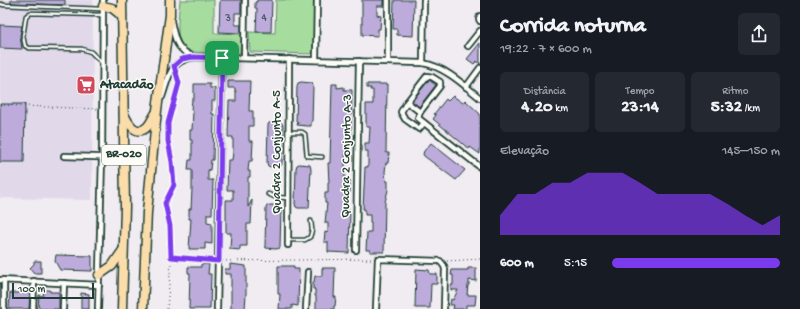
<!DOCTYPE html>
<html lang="pt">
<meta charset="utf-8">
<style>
:root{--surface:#171b24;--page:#242831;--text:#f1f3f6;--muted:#9ea1a6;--accent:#7c3aed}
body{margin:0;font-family:"Gochi Hand",sans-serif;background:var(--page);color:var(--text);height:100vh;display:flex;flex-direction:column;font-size:15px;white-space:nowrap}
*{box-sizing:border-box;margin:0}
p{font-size:13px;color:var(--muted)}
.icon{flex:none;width:22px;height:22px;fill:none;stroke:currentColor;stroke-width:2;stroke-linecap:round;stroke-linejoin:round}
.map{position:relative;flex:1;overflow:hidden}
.drawer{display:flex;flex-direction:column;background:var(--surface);width:320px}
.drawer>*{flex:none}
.scale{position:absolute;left:12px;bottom:10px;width:82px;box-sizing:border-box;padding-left:4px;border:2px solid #1f3d34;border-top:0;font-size:11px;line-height:14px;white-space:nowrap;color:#1f3d34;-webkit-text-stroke:3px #fdfcf7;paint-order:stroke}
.pin{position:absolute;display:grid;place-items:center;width:34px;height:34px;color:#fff;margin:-17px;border-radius:8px;box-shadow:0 2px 6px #0006}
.round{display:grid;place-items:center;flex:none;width:42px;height:42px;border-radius:6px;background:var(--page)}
.headline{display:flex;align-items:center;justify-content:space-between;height:68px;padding:0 20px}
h1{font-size:22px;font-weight:700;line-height:30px}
.stats{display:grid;grid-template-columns:repeat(3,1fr);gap:6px;height:68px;padding:4px 20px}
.stats div{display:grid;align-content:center;border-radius:6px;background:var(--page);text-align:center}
.stats b{font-size:17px;font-weight:700}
.stats small{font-size:11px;font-weight:400}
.stats p{font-size:11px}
.chart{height:112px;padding:8px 20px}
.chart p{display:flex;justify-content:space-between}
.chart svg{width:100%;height:72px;margin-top:4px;fill:var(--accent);opacity:.7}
ul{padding:0 20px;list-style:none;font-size:13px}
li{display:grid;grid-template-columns:64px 48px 1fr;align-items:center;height:30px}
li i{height:10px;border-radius:5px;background:var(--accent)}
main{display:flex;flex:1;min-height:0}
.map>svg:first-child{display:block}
</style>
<main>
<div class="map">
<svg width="480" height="309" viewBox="0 0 480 309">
<rect width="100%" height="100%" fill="#f0ecf1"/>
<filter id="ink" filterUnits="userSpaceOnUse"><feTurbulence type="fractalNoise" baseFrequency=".025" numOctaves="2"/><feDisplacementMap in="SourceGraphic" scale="8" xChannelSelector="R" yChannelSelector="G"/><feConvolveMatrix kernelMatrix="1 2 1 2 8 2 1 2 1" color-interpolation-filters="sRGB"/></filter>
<g filter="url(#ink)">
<path fill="#e1d8ea" d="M0,0H93L92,200L0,198Z"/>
<g fill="#a7dc9f" stroke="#638c6a">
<path d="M180,0H214V33L241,34L242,50L240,53L237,54L191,52C172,47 179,15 180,0Z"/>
<path d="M276,0H314L313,51L311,54L250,52L249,32L275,33Z"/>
</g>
<g fill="#bdabdb" stroke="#1f3d34">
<path d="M11,0H65V5L11,3Z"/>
<path d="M220,0H241V13H235V23L236,25H241V32L239,33L219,32Z"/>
<path d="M257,0H272L271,32H256L257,8H255V2H257Z"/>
<path d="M362,0H383V6H377V15L381,16L380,29H378V36L362,35Z"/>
<path d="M394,0H414L413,36L397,35V29H393Z"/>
<path d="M0,25L22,26L20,36L22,49L0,48Z"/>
<path d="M480,43V64L477,61L474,64L467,59Z"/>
<path d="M429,80L436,85L419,107L412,101Z"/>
<path d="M228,81H250L249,111H253V126H249V141H253L252,161H249L248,171H250V177H248V207L252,200L251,224H247V246H240V250L230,249L231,233H226V200H233V190H227L228,160H232L233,152V137H228L229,101H236V91H235V88H228Z"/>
<path d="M301,82L312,83L313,86L312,122H311V126H308L297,125L298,122H296L297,86L298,83Z"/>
<path d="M194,84H210V88H215V101H212V114H214L213,160H211L210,170H208V180H213L212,214H207V222L212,223V244L205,243V249H189L191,219H189V209H191L192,189V170H188L189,160H192V140H190V130H192L193,111L191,110L192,99H194Z"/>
<path d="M332,84H337V88L344,87V90H352L351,144H346L345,166V180H350V193H344L345,210H350L349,253L328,252V242H324L325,232L328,233V223H325L327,203H325V193H328V183H329L328,163H330Z"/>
<path d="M367,84H387V86L386,153H389L388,163H386L385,172L386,181H388V190L385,202L384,252H370V250H366L367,232H371V222H370V215H365V209H363L365,167H368V151H365V143H369L370,127H366V104H373V90H370L371,88H367Z"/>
<path d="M453,96L463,103L465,100L480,114V154L470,147L469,149L433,119L436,115L434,114L446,99L448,101Z"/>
<path d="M0,104H25L24,162H0Z"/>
<path d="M279,122L282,123L283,126L282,164L281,166L271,167L268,166L267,163L268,125L269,123Z"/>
<path d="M431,143L465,170L456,180L424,156L423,154L424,151Z"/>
<path d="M299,164L310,165L311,169L309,208H298L296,207L295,204L296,168L297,165Z"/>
<path d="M270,205H277L281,209L280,246V248L276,249L266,248L265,245L266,208L267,206Z"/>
<path d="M56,255L92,256V271L60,270L55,261Z"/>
<path d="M34,261H41V273H34L30,268L34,264Z"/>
<path d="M201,264H209L208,274H211L210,309H189L190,273H188V267H201Z"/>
<path d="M230,264L246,266V294L245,309H231V274H225V269H230Z"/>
<path d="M278,266H294V269H299L298,306L292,305V309H279L280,294H278Z"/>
<path d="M322,268H335L334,297H336L335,306H334V309H316V296H315V289H313V282H314L315,276H322Z"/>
<path d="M468,268H476V281L469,280V285H468L467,295H476L475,305H466V308L464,309H453L454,305H450L451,299L453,300L458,290H451V285H453V275H451L452,270H468Z"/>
<path d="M416,269L429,270L430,274H437V284H431L430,308H415Z"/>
<path d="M44,290H50V292H59V309H47L38,307L39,295L43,296Z"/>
<path d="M10,293H30L29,309H9Z"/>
<path d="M81,293L89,294V309H81Z"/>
</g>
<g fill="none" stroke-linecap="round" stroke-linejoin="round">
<defs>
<g id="service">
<path d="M0,4L4,5L102,9"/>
<path d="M102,63L91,52L82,49L29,48L25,46L23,36L26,16L30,13L103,15"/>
<path d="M289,132H302L305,134L307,156L322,157"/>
<path d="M268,194L275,197L288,198"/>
<path d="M288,240H305L310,237L312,230L311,221"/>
<path d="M171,257L219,261"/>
</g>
<g id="minor">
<path d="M480,16L479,19L480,21"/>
<path d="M171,21C175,39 175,48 193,57"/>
<path d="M468,46L480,31"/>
<path d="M244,58L245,0"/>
<path d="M316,60L317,0"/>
<path d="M388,62V0"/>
<path d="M423,63L424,0"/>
<path d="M466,87L480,68"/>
<path d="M162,97C169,77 169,62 193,57L423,63C445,67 463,84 480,98"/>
<path d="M407,102L427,76L432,77L440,82V86L420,112L418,118L480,167"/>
<path d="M420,112L407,102L401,112L405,119L419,129L424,123"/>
<path d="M64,156L124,158"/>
<path d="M288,245L289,59"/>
<path d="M356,250L359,61"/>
<path d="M0,280L99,285"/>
<path d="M4,309V280"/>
<path d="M33,309L34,281"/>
<path d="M63,309L64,283"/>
<path d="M98,309L102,158L103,0"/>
<path d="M217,309L222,58"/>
<path d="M306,309L308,272"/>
<path d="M376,309L378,259L440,261L444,266L445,269L444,309"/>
</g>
<g id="trunk">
<path d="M103,6L112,8L122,16"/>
<path d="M124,114C128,123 136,137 147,127C151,123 153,117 156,113"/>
<path d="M99,275L112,266L123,250"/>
<path d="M122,309L125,207L122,0"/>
<path d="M143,309L147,212L157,110L170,15V0"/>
</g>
</defs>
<use href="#service" stroke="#1f3d34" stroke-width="5.5"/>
<use href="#minor" stroke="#1f3d34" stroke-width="8"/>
<use href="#trunk" stroke="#1f3d34" stroke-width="11"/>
<g stroke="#1f3d34" stroke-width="1" stroke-dasharray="1 3" stroke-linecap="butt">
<path d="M0,105L97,109"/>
<path d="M171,253L169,226L165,203L174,185L172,162L168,141V123L179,83L175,73"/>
<path d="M222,261L373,259"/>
<path d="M447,261L480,259"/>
<path d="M167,309L171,262"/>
</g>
<use href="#service" stroke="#fdfcf7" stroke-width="2.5"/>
<use href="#minor" stroke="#fdfcf7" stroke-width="4.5"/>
<use href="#trunk" stroke="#faddab" stroke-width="8"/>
</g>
</g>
<g fill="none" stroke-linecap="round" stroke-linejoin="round" filter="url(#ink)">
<defs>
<path id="route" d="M193,57L222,58L219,261L171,257L170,226L165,203L174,185L172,162L168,141V123L179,83L174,66L182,59Z"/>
</defs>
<use href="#route" stroke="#fff" stroke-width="8"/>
<use href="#route" stroke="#7c3aed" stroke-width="5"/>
</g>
<defs>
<symbol id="supermarket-square" viewBox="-11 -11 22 22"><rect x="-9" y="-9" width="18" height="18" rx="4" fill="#d1495b" stroke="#fdfcf7"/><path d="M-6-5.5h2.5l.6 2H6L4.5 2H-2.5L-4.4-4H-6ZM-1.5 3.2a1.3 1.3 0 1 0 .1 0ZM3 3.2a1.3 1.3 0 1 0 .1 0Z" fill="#fff"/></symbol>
</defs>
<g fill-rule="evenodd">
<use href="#supermarket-square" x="75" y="74" width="22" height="22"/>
</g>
<g text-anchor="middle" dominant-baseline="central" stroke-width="3" stroke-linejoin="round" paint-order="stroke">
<g font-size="11" fill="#46585e">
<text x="264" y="18">4</text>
<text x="228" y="19">3</text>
</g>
<rect fill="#fdfcf7" stroke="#62766e" stroke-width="1" x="102" y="145" width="44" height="20" rx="3"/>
<g font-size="12" font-weight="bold" fill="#1f3d34">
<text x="124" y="155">BR-020</text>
</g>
<g font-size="13" font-weight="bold" fill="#1f3d34" stroke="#fdfcf7" text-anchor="start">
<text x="100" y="85">Atacadão</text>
</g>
<g font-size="13" fill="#1f3d34" stroke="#fdfcf7">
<text transform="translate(277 152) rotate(-90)">Quadra 2 Conjunto A-5</text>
<text transform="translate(347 156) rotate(-89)">Quadra 2 Conjunto A-3</text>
</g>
</g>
</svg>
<div class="scale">100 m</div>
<div class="pin" style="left:222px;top:58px;background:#1e9e55"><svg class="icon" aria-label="arrive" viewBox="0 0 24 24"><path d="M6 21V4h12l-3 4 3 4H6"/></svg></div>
</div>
<section class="drawer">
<div class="headline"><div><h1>Corrida noturna</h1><p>19:22 · 7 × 600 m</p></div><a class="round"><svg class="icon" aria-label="share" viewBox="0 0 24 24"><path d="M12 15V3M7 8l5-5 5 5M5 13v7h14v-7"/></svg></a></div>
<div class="stats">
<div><p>Distância</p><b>4.20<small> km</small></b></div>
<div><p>Tempo</p><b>23:14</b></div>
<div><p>Ritmo</p><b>5:32<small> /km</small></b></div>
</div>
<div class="chart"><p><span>Elevação</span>145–150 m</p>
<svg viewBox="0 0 160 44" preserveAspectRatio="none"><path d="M0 44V32L10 19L20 19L30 12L40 12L50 6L60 6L70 6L80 12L90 19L100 19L110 19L120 19L130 25L140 32L150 38L160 32V44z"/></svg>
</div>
<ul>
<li><b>600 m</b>5:15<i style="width:100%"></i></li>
</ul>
</section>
</main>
